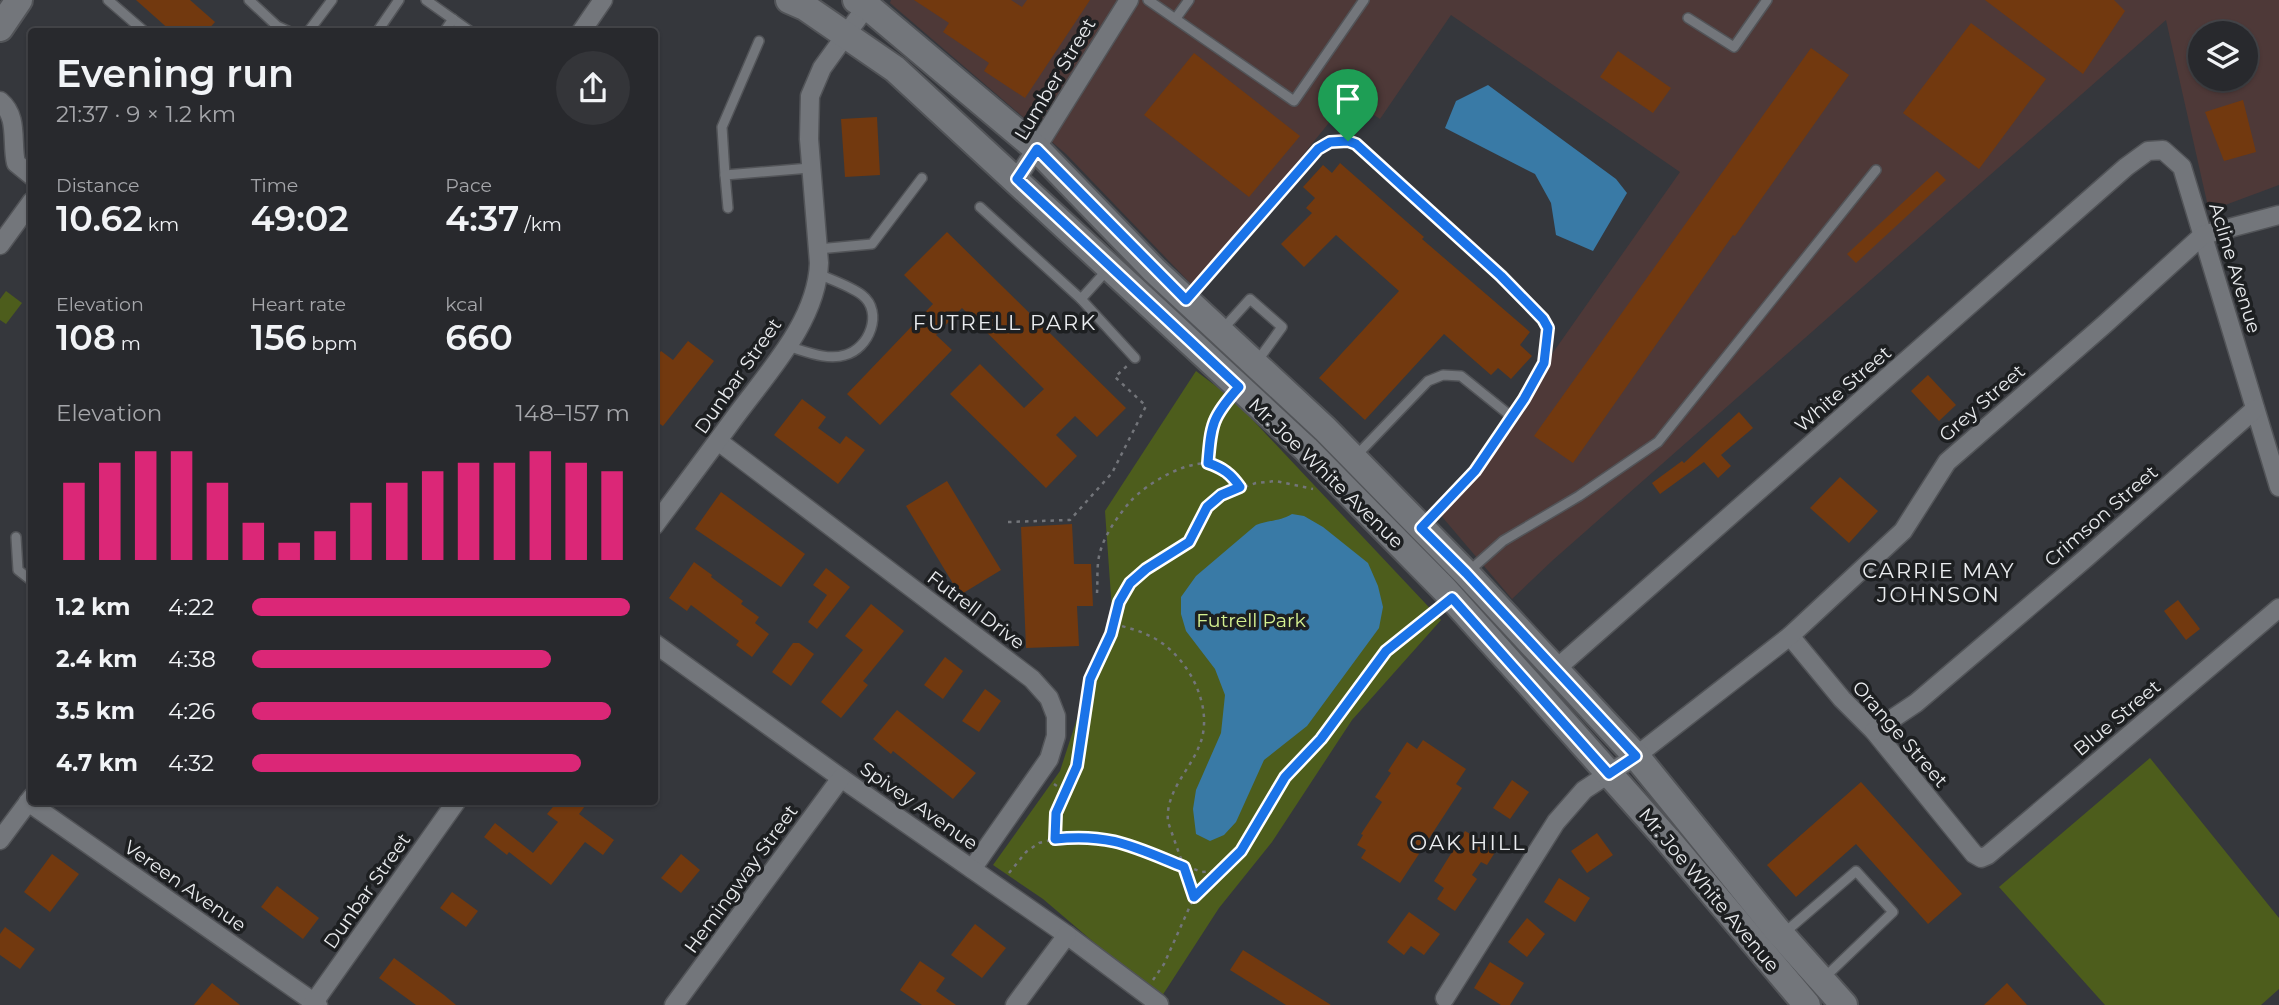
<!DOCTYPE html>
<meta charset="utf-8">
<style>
:root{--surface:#28292d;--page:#343539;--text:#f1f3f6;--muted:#a5a6aa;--line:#444549;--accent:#db2777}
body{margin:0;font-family:Montserrat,sans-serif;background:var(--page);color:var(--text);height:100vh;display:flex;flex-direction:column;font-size:26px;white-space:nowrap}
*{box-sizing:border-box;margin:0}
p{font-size:23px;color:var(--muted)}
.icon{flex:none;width:38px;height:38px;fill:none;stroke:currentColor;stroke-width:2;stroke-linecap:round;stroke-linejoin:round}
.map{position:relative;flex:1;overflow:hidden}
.details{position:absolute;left:28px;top:28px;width:630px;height:777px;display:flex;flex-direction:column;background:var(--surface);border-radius:7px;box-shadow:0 2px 5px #0004,0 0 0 2px var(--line)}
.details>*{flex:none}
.tools{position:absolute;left:2188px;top:21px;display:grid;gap:14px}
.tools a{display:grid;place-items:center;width:70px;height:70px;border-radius:50%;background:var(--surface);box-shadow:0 2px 5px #0004,0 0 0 2px var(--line);font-size:35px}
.pin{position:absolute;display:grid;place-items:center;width:60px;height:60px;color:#fff;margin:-72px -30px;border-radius:50% 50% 50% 0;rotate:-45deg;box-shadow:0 0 7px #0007}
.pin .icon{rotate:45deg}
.round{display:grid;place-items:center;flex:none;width:74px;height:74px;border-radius:37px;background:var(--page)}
.head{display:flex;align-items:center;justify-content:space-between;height:119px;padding:0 28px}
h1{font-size:38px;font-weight:600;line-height:52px}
.stats{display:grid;grid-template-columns:repeat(3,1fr);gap:10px;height:119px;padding:7px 28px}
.stats div{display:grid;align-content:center}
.stats b{font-size:35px;font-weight:600}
.stats small{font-size:19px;font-weight:400}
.stats p{font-size:19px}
.chart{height:196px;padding:14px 28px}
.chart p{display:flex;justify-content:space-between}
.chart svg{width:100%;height:126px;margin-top:7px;stroke:var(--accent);stroke-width:6}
ul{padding:0 28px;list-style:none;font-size:23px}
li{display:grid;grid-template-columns:112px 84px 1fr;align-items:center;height:52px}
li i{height:18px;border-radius:9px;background:var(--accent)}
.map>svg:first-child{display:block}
</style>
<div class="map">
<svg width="2279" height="1005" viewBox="0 0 2279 1005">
<rect width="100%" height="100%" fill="#35373c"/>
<path fill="#4e3938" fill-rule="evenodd" d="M891,0H2279V185L2209,211L2166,20L1553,560L1512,599L1438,512L1509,415L1680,172L1451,15L1380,119L1349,98L1269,197L1191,284L1066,154L890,3ZM2200,33H2245V79H2200Z"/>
<g fill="#4d5d1c">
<path d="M6,291L22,303L6,324L0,320V299Z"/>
<path d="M1196,371L1233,399L1441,620L1352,720L1272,842L1219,908L1162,996L1144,985L1043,899L993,865L1060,771L1112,611L1105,511Z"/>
<path d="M2150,758L2279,918V989L2261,1005H2105L1999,887Z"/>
</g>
<g fill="#397aa6">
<path d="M1488,85L1616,179L1627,193L1593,251L1556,235L1551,203L1535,174L1445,128L1456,101Z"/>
<path d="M1292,514L1304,516L1323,527L1368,563L1378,586L1383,607L1379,628L1307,726L1264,760L1236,822L1224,835L1210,841L1196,834L1193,809L1196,790L1221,733L1225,695L1215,669L1186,631L1181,614V597L1196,576L1256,525C1269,520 1281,521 1292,514Z"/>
</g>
<g fill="#72390f">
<path d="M136,0H190L215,22L206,32H172Z"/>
<path d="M914,0H1011L1022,7L1027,0H1090L1025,98L984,71L989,63L943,32L949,23Z"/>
<path d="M1985,0H2114L2125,11L2083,74Z"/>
<path d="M1971,23L2046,79L1979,169L1903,113Z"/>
<path d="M1811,48L1849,75L1735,236L1733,235L1573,463L1534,436Z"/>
<path d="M1618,51L1671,88L1653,113L1600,77Z"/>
<path d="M1194,53L1300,136L1249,197L1144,115Z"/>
<path d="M2243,100L2256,152L2224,161L2205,112Z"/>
<path d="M877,117L880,175L845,177L841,119Z"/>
<path d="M1340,163L1424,237L1422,239L1530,332L1520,345L1532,356L1511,379L1498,368L1491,375L1444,334L1365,420L1319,378L1399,291L1336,235L1304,267L1281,244L1312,213L1306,208L1315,198L1303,187L1323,165L1332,173Z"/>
<path d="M1937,171L1946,180L1856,263L1847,254Z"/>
<path d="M947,232L1126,408L1097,437L1075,416L1056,435L1077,456L1046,488L950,394L980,364L1024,408L1044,389L962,308L936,335L952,350L880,425L847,394L933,304L904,275Z"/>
<path d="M688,341L714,361L663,426L654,420V359L661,351L673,360Z"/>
<path d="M1928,375L1956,405L1939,421L1911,391Z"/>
<path d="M802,399L826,417L818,428L840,444L846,436L865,450L838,484L774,435Z"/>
<path d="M1739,412L1753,428L1721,455L1731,466L1718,478L1704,462L1660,494L1652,483L1682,461L1684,463Z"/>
<path d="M1840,477L1878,511L1849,543L1810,508Z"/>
<path d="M947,481L1001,570L960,595L906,506Z"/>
<path d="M721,492L805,554L781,587L695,529Z"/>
<path d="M1072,524L1074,564H1091L1093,606H1077L1079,646L1026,648L1021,527Z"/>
<path d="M694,562L712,575L711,577L743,601L741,604L759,617L755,623L769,634L752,657L736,645L739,641L691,605L687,611L669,598Z"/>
<path d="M826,568L850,587L817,629L808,622L827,595L813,585Z"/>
<path d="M2178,600L2200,629L2186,640L2164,611Z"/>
<path d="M871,604L904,631L863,681L868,685L841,718L821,702L863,650L845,636Z"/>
<path d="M793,643H799L814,654L791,686L772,672Z"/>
<path d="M945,657L963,671L943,699L924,685Z"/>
<path d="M985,689L1001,701L979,732L962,721Z"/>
<path d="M897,710L976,773L953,799L893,751L891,754L873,739Z"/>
<path d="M1423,740L1466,769L1456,784L1462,788L1400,883L1361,858L1366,850L1357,845L1363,835L1361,834L1382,802L1375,797L1391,773L1388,771L1407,742L1417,749Z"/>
<path d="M1512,780L1529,792L1510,819L1493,808Z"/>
<path d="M1861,782L1962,894L1928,924L1856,844L1796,897L1767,865Z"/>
<path d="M557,802H588L579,814L614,840L603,855L585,842L551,885L509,852L507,855L484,837L495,823L533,853L558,822L547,814Z"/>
<path d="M1465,831L1497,849L1487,865L1481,862L1472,875L1477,879L1455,911L1437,899L1444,888L1434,881Z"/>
<path d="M1597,833L1613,855L1587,873L1571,851Z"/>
<path d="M52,854L79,874L50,912L24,892Z"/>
<path d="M681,854L700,870L681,893L661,878Z"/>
<path d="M1559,878L1590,898L1575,922L1544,902Z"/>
<path d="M277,886L319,918L303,939L261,907Z"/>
<path d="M452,892L478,911L466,927L440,908Z"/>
<path d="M1409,912L1440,934L1424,955L1411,946L1404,955L1387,942Z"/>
<path d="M1527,918L1545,934L1527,957L1508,942Z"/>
<path d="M975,924L1006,948L982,978L951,955Z"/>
<path d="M5,927L35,949L20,969L0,955V934Z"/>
<path d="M1243,950L1331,1005H1286L1230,970Z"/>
<path d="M394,958L444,995L456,1005H416L379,978Z"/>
<path d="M920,961L945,978L936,991L956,1005H922L900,990Z"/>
<path d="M1490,962L1524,983L1510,1005H1501L1474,988Z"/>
<path d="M212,983L240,1005H194Z"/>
<path d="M2007,983L2027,1005H1984Z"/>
</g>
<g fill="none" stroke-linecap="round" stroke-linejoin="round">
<defs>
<g id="lane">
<path d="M108,0L145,32"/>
<path d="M249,0L277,26L290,32"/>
<path d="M426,0L471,32"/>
<path d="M1148,0L1294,101L1364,0"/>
<path d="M1176,18L1189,0"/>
<path d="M1688,18L1734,47L1767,0"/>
<path d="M308,32L332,0"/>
<path d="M377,32L399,0"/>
<path d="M444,32L453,19"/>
<path d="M725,175L722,127L759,41"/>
<path d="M980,207L1081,299L1109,268"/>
<path d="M728,208L725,175L810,168"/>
<path d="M818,249L872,244L922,178"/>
<path d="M1187,298L1318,149C1332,141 1341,138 1356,143L1501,276L1543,319L1548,328L1544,363L1524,399L1475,471L1422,526"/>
<path d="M1081,299L1135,358"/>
<path d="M1222,330L1250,299L1282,327L1256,363"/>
<path d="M787,346C805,351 827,361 845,355C869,349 884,312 862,295C850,286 832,280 818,274"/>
<path d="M1355,457L1428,381L1443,375L1461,376L1512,417"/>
<path d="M16,537L18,570L32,581"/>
<path d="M1468,572L1503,541L1579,496L1658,442L1876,170"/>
<path d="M1783,934L1856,871L1893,912L1823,979"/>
</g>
<g id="street">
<path d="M581,32L603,0"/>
<path d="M0,101C19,117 11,142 16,163L32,176"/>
<path d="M1017,179L1129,0"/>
<path d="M0,245L32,201"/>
<path d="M718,441L1032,679L1049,698L1056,716V736L1049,759L972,869"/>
<path d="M654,526C681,490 708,454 735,417C768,372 817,321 819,263L809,139L810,96L822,68L871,0"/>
<path d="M1790,636L1842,699L1874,731L1974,854L1981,858L1988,855L2279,608"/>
<path d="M654,643L841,778L1067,935L1159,1004"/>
<path d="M1556,669L2126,167L2148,151L2163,150L2182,167L2279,487"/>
<path d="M1874,731L1916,703L2086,558L2255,409"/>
<path d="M28,802L318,1005"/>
<path d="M0,840L32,797"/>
<path d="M1445,998L1556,822L1584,790L1636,756L1790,636L1903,531L1947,462L2105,324L2203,235L2279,215"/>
<path d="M312,1005L456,802"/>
<path d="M674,1005L841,778"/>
<path d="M1015,1005L1067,935"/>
</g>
<g id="secondary">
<path d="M789,0L805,7L895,69L1306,449L1444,589L1534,689L1667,839L1807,1005"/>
<path d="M856,0L867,6L1037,149L1154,270L1325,429L1466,573L1636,756L1777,930L1844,1005"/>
<path d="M0,28L19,0"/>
</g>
</defs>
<use href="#lane" stroke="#525458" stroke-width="12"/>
<use href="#street" stroke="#525458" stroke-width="21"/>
<use href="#secondary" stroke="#525458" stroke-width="30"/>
<g stroke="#73757a" stroke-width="2.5" stroke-dasharray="3.5 5" stroke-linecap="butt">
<path d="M1208,463C1210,440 1210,422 1224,404"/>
<path d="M1008,522L1070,520L1112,473L1146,406L1115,377L1127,366"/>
<path d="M1097,593C1098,579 1096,563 1101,549C1106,533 1118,516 1129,503C1146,483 1196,453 1221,467C1230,472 1235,480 1240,487"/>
<path d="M1114,624C1129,628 1145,632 1159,641C1190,661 1214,708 1200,744C1190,771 1165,791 1168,822L1194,896"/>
<path d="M1054,784L1066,792"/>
<path d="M1055,839L1056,813L1077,766L1090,679L1111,634L1119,602L1130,583L1146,569L1189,542L1207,507L1221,495L1256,483L1276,481L1313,489"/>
<path d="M1009,873L1026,852L1039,843L1055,839L1083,836L1120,842L1202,872L1223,870"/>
<path d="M1153,980L1164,964L1194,897L1241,851L1285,777L1321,739L1386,651L1436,612"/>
</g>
<use href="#lane" stroke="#73767b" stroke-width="9"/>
<use href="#street" stroke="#73767b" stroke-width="18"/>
<use href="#secondary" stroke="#73767b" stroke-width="26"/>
</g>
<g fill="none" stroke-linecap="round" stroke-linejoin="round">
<defs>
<path id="route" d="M1348,141L1356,144L1501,276L1543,319L1548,328L1544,363L1524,399L1475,471L1421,528L1466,573L1636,756L1609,774L1452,598L1386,651L1321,739L1285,777L1241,851L1194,897L1184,867C1134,847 1110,833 1055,839L1056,813L1077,766L1090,679L1111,634L1119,602L1130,583L1146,569L1189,542L1207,507L1221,495L1240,487C1231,474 1223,468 1208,463C1211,424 1212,417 1239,387L1017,179L1037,149L1186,300L1318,149L1330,142Z"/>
</defs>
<use href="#route" stroke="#fff" stroke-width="14"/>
<use href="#route" stroke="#1a73e8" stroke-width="9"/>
</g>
<g text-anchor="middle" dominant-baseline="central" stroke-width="7" stroke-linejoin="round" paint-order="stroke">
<g font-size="19" fill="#eaecef" stroke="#1d1f21">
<text transform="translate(1055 79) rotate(-59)">Lumber Street</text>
<text transform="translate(2235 268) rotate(73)">Acline Avenue</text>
<text transform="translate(738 376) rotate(-55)">Dunbar Street</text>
<text transform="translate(1843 389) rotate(-41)">White Street</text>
<text transform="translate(1982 403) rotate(-41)">Grey Street</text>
<text transform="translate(1326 473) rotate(44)">Mr. Joe White Avenue</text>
<text transform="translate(2101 516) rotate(-41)">Crimson Street</text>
<text transform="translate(976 610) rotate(37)">Futrell Drive</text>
<text transform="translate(2117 718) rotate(-40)">Blue Street</text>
<text transform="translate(1900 734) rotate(49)">Orange Street</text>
<text transform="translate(919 806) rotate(35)">Spivey Avenue</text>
<text transform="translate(741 879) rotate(-54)">Hemingway Street</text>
<text transform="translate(185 886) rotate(35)">Vereen Avenue</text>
<text transform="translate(1709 890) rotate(50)">Mr. Joe White Avenue</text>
<text transform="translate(367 891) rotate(-55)">Dunbar Street</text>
</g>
<g font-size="19" fill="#d5f190" stroke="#1d1f21">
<text x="1251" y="620">Futrell Park</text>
</g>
<g font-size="21" letter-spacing="2" fill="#eaecef" stroke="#1d1f21">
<text x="1005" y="322">FUTRELL PARK</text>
<text x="1939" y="570">CARRIE MAY<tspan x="1939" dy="24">JOHNSON</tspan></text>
<text x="1468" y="842">OAK HILL</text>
</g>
</g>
</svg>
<div class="tools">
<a><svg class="icon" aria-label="layers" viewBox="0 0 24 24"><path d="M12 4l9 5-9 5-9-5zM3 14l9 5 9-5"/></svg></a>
</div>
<div class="pin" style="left:1348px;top:141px;background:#1e9e55"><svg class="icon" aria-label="arrive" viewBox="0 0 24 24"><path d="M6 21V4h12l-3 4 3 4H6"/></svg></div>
<section class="details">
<div class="head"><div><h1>Evening run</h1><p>21:37 · 9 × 1.2 km</p></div><a class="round"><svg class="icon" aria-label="share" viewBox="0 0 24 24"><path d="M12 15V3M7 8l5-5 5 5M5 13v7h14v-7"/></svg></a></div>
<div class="stats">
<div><p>Distance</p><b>10.62<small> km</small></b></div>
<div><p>Time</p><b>49:02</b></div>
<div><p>Pace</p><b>4:37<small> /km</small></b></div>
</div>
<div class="stats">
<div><p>Elevation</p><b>108<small> m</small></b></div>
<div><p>Heart rate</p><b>156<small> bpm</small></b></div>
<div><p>kcal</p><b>660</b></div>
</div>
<div class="chart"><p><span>Elevation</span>148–157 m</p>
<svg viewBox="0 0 160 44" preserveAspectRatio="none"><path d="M5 44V17M15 44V10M25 44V6M35 44V6M45 44V17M55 44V31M65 44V38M75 44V34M85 44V24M95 44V17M105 44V13M115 44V10M125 44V10M135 44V6M145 44V10M155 44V13"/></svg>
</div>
<ul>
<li><b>1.2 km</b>4:22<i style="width:100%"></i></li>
<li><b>2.4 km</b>4:38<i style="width:79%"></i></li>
<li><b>3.5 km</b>4:26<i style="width:95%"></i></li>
<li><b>4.7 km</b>4:32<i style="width:87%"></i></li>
</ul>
</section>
</div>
